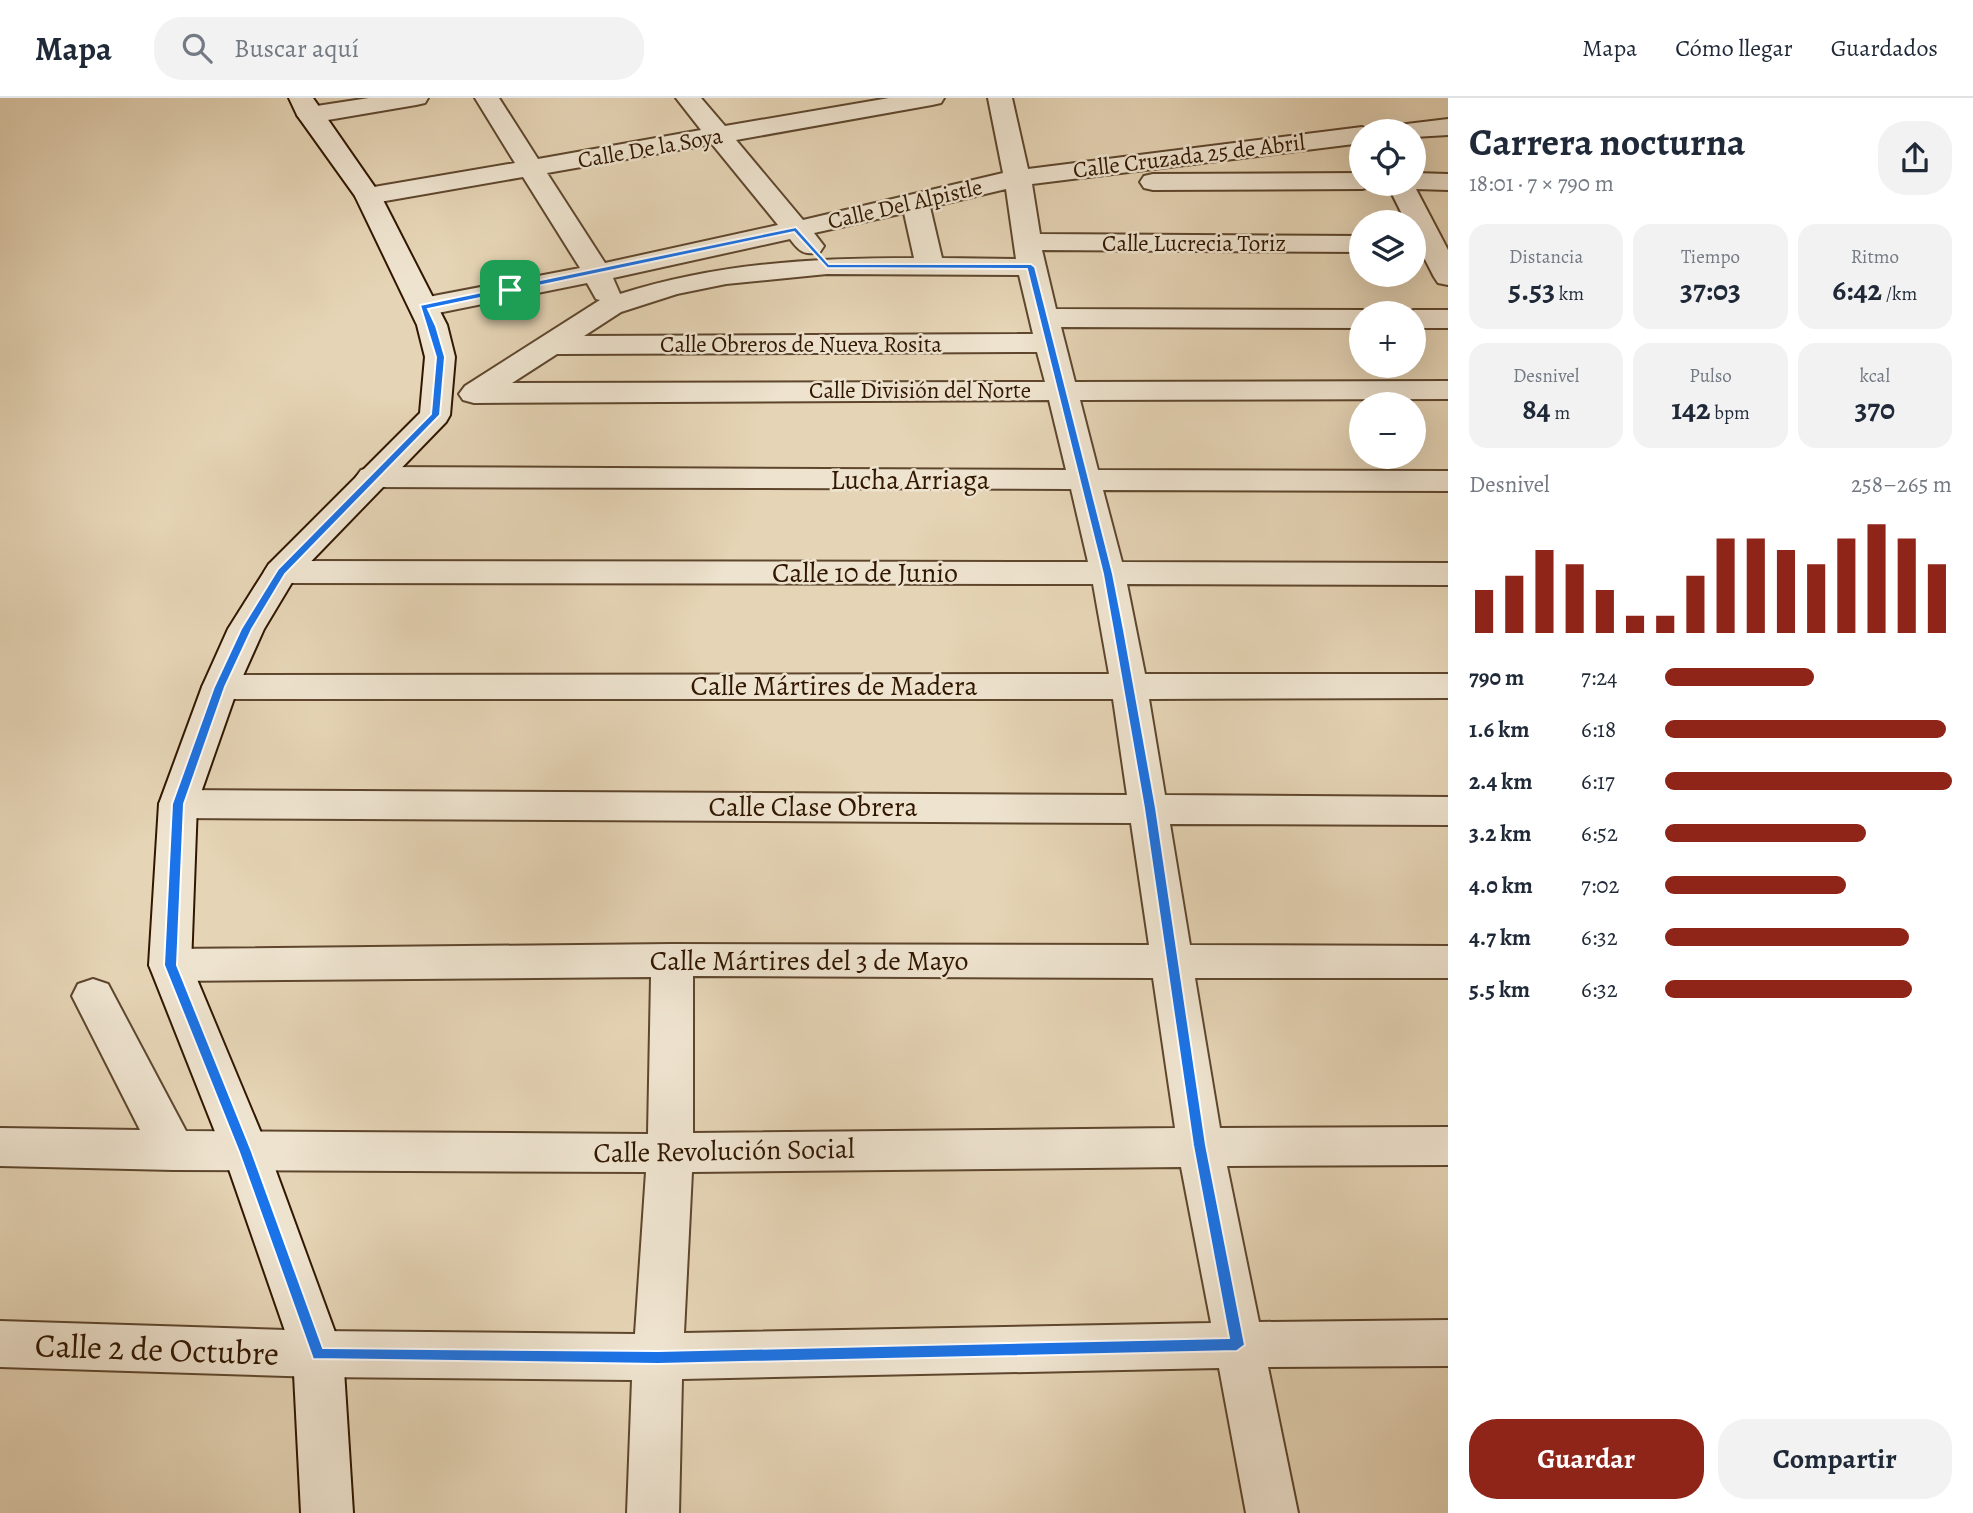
<!DOCTYPE html>
<html lang="es">
<meta charset="utf-8">
<style>
:root{--surface:#fff;--page:#f2f2f3;--text:#1f2937;--muted:#747a83;--line:#e0e1e3;--accent:#8f2418}
body{margin:0;font-family:Alegreya,serif;background:var(--page);color:var(--text);height:100vh;display:flex;flex-direction:column;font-size:26px;white-space:nowrap}
*{box-sizing:border-box;margin:0}
p{font-size:23px;color:var(--muted)}
.icon{flex:none;width:38px;height:38px;fill:none;stroke:currentColor;stroke-width:2;stroke-linecap:round;stroke-linejoin:round}
.map{position:relative;flex:1;overflow:hidden}
.sheet{display:flex;flex-direction:column;background:var(--surface);width:525px}
.sheet>*{flex:none}
.buttons{position:absolute;left:1349px;top:21px;display:grid;gap:14px}
.buttons a{display:grid;place-items:center;width:77px;height:77px;border-radius:50%;background:var(--surface);box-shadow:0 7px 28px #0002;font-size:35px}
.pin{position:absolute;display:grid;place-items:center;width:60px;height:60px;color:#fff;margin:-30px;border-radius:14px;box-shadow:0 4px 10px #0006}
.round{display:grid;place-items:center;flex:none;width:74px;height:74px;border-radius:28px;background:var(--page)}
.head{display:flex;align-items:center;justify-content:space-between;height:119px;padding:0 21px}
h1{font-size:38px;font-weight:700;line-height:52px}
.stats{display:grid;grid-template-columns:repeat(3,1fr);gap:10px;height:119px;padding:7px 21px}
.stats div{display:grid;align-content:center;border-radius:18px;background:var(--page);text-align:center}
.stats b{font-size:30px;font-weight:700}
.stats small{font-size:19px;font-weight:400}
.stats p{font-size:19px}
.chart{height:196px;padding:14px 21px}
.chart p{display:flex;justify-content:space-between}
.chart svg{width:100%;height:126px;margin-top:7px;stroke:var(--accent);stroke-width:6}
.action{display:flex;gap:14px;margin-top:auto;padding:14px 21px}
.action a{flex:1;height:80px;border-radius:28px;background:var(--accent);color:#fff;font-size:28px;font-weight:700;line-height:80px;text-align:center}
.action a+a{background:var(--page);color:var(--text)}
ul{padding:0 21px;list-style:none;font-size:23px}
li{display:grid;grid-template-columns:112px 84px 1fr;align-items:center;height:52px}
li i{height:18px;border-radius:9px;background:var(--accent)}
header{display:flex;align-items:center;gap:42px;box-sizing:border-box;height:98px;padding:0 35px;background:var(--surface);border-bottom:2px solid var(--line)}
header strong{font-size:33px}
nav{display:flex;gap:38px;margin-inline-start:auto;font-size:24px}
.search{width:490px;height:63px;background:var(--page);display:flex;align-items:center;gap:18px;box-sizing:border-box;padding:0 24px;border-radius:28px;color:var(--muted);font-size:26px}
main{display:flex;flex:1;min-height:0}
.map>svg:first-child{display:block}
</style>
<header>
<strong>Mapa</strong>
<div class="search"><svg class="icon" aria-label="search" viewBox="0 0 24 24"><circle cx="10" cy="10" r="6"/><path d="M15 15l6 6"/></svg>Buscar aquí</div>
<nav><a>Mapa</a><a>Cómo llegar</a><a>Guardados</a></nav>
</header>
<main>
<div class="map">
<svg width="1448" height="1415" viewBox="0 0 1448 1415">
<rect width="100%" height="100%" fill="#e5d4b5"/>
<filter id="stains"><feTurbulence type="fractalNoise" baseFrequency=".00286" numOctaves="4"/><feColorMatrix values="0 0 0 0 .2 0 0 0 0 .09 0 0 0 0 .02 0 0 0 .5 -.17"/></filter>
<radialGradient id="worn" r=".72"><stop offset=".6" stop-color="#630" stop-opacity="0"/><stop offset="1" stop-color="#630" stop-opacity=".3"/></radialGradient>
<g fill="none" stroke-linecap="round" stroke-linejoin="round">
<defs>
<g id="street">
<path d="M369,0H428L425,5L416,7L310,25L301,22L297,17L301,12L310,9Z"/>
<path d="M475,0H499L538,61L701,32L676,0H701L725,28L889,0H944L941,5L932,7L736,42L803,122L1003,75L988,0H1012L1028,71L1362,29L1372,33H1362V45L1032,86L1040,136L1362,138V154L1042,152L1056,211L1362,212L1373,215H1362V230L1061,229L1075,284L1448,283V301L1080,302L1098,372L1448,373V393L1103,392L1122,464L1448,465V487L1127,486L1145,576H1448V600L1149,601L1165,697L1448,699V727L1170,726L1190,847L1448,848V880H1195L1220,1030L1448,1029V1067L1227,1068L1259,1224L1448,1222V1268L1268,1269L1298,1415H1246L1219,1270L682,1281L679,1415H627L632,1282L318,1279L0,1269V1223L318,1233L635,1236L646,1074L173,1072L0,1068V1030L140,1032L72,898L78,886L93,881L108,886L186,1033L648,1036L651,879L170,883L155,879L149,867L155,855L170,851L672,846L1149,847L1131,725L178,720L164,716L159,706L164,696L178,692L1127,697L1113,601H220L207,598L202,589L207,580L220,577L1109,576L1093,486L281,485L269,482L264,474L269,466L281,463L1088,464L1071,391L372,389L361,386L356,379L361,372L372,369L1066,372L1049,302L474,305L463,302L459,296L465,288L600,202L596,201L587,185L423,218L413,215L409,209L413,203L423,200L580,170L523,79L368,106L359,104L355,98L359,92L368,90L515,65ZM712,46L778,127L605,165L547,75ZM1006,91L1016,161L942,160L930,109ZM904,115L914,160C812,160 718,165 620,196L613,180L790,141C799,153 804,158 820,154L824,148L814,135ZM827,176L1019,177L1033,236L584,238L621,214L677,196L726,186ZM1037,254L1045,284L512,285L557,256ZM693,878L1153,880L1175,1030L693,1035ZM1181,1069L1211,1225L684,1235L692,1074Z"/>
<path d="M1448,21V37L1414,39V33H1386L1390,28Z"/>
<path d="M1362,75V86H1373L1371,89L1362,91L1153,92L1144,90L1140,84L1144,78L1153,76Z"/>
<path d="M1414,75L1448,76V92L1416,91L1448,152V187L1438,185L1434,179L1414,140V124H1406L1387,86H1414Z"/>
<path d="M1414,212H1448V230H1414V215H1403Z"/>
</g>
<path id="secondary" d="M289,0H313L381,98L447,227L455,259L450,317L446,324L294,481L264,531L238,589L197,706L191,867L269,1054L343,1256L353,1415H301L293,1256L223,1054L149,867L159,706L202,589L228,531L269,466L420,315L425,259L417,227L355,98L297,17Z"/>
</defs>
<use href="#street" stroke="#5e462d" stroke-width="4"/>
<use href="#secondary" stroke="#311700" stroke-width="4"/>
<use href="#street" fill="#eee3cf" fill-rule="evenodd"/>
<use href="#secondary" fill="#eee3cf" fill-rule="evenodd"/>
</g>
<path fill="#1a73e8" stroke="#fff" stroke-width="2" fill-rule="evenodd" d="M796,129L829,166H1031L1035,169L1113,476L1124,532L1156,710L1206,1047L1245,1247L1237,1253L658,1266L313,1261L239,1054L164,867L172,706L214,589L241,531L278,471L431,316L436,259L420,207ZM794,134L827,170L1027,171L1103,476L1113,532L1144,710L1193,1047L1229,1240L658,1253L323,1250L252,1054L177,867L184,706L225,589L252,531L285,476L440,317L445,259L436,228L428,211Z"/>
<g text-anchor="middle" dominant-baseline="central" stroke-width="5" stroke-linejoin="round" paint-order="stroke">
<g font-size="23" fill="#311700" stroke="#eee3cf">
<text transform="translate(650 50) rotate(-10)">Calle De la Soya</text>
<text transform="translate(1189 58) rotate(-7)">Calle Cruzada 25 de Abril</text>
<text transform="translate(905 106) rotate(-13)">Calle Del Alpistle</text>
<text x="1194" y="145">Calle Lucrecia Toriz</text>
<text x="801" y="246">Calle Obreros de Nueva Rosita</text>
<text x="920" y="292">Calle División del Norte</text>
</g>
<g font-size="28" fill="#311700" stroke="#eee3cf">
<text x="910" y="382">Lucha Arriaga</text>
<text x="865" y="475">Calle 10 de Junio</text>
<text x="834" y="588">Calle Mártires de Madera</text>
<text x="813" y="709">Calle Clase Obrera</text>
<text x="809" y="863">Calle Mártires del 3 de Mayo</text>
<text transform="translate(724 1053) rotate(-1)">Calle Revolución Social</text>
</g>
<g font-size="33" fill="#311700" stroke="#eee3cf">
<text transform="translate(157 1251) rotate(2)">Calle 2 de Octubre</text>
</g>
</g>
<rect width="100%" height="100%" filter="url(#stains)"/>
<rect width="100%" height="100%" fill="url(#worn)"/>
</svg>
<div class="buttons">
<a><svg class="icon" aria-label="locate" viewBox="0 0 24 24"><circle cx="12" cy="12" r="6"/><path d="M12 2v4M12 18v4M2 12h4M18 12h4"/></svg></a>
<a><svg class="icon" aria-label="layers" viewBox="0 0 24 24"><path d="M12 4l9 5-9 5-9-5zM3 14l9 5 9-5"/></svg></a>
<a>+</a>
<a>−</a>
</div>
<div class="pin" style="left:510px;top:192px;background:#1e9e55"><svg class="icon" aria-label="arrive" viewBox="0 0 24 24"><path d="M6 21V4h12l-3 4 3 4H6"/></svg></div>
</div>
<section class="sheet">
<div class="head"><div><h1>Carrera nocturna</h1><p>18:01 · 7 × 790 m</p></div><a class="round"><svg class="icon" aria-label="share" viewBox="0 0 24 24"><path d="M12 15V3M7 8l5-5 5 5M5 13v7h14v-7"/></svg></a></div>
<div class="stats">
<div><p>Distancia</p><b>5.53<small> km</small></b></div>
<div><p>Tiempo</p><b>37:03</b></div>
<div><p>Ritmo</p><b>6:42<small> /km</small></b></div>
</div>
<div class="stats">
<div><p>Desnivel</p><b>84<small> m</small></b></div>
<div><p>Pulso</p><b>142<small> bpm</small></b></div>
<div><p>kcal</p><b>370</b></div>
</div>
<div class="chart"><p><span>Desnivel</span>258–265 m</p>
<svg viewBox="0 0 160 44" preserveAspectRatio="none"><path d="M5 44V29M15 44V24M25 44V15M35 44V20M45 44V29M55 44V38M65 44V38M75 44V24M85 44V11M95 44V11M105 44V15M115 44V20M125 44V11M135 44V6M145 44V11M155 44V20"/></svg>
</div>
<ul>
<li><b>790 m</b>7:24<i style="width:52%"></i></li>
<li><b>1.6 km</b>6:18<i style="width:98%"></i></li>
<li><b>2.4 km</b>6:17<i style="width:100%"></i></li>
<li><b>3.2 km</b>6:52<i style="width:70%"></i></li>
<li><b>4.0 km</b>7:02<i style="width:63%"></i></li>
<li><b>4.7 km</b>6:32<i style="width:85%"></i></li>
<li><b>5.5 km</b>6:32<i style="width:86%"></i></li>
</ul>
<div class="action"><a>Guardar</a><a>Compartir</a></div>
</section>
</main>
